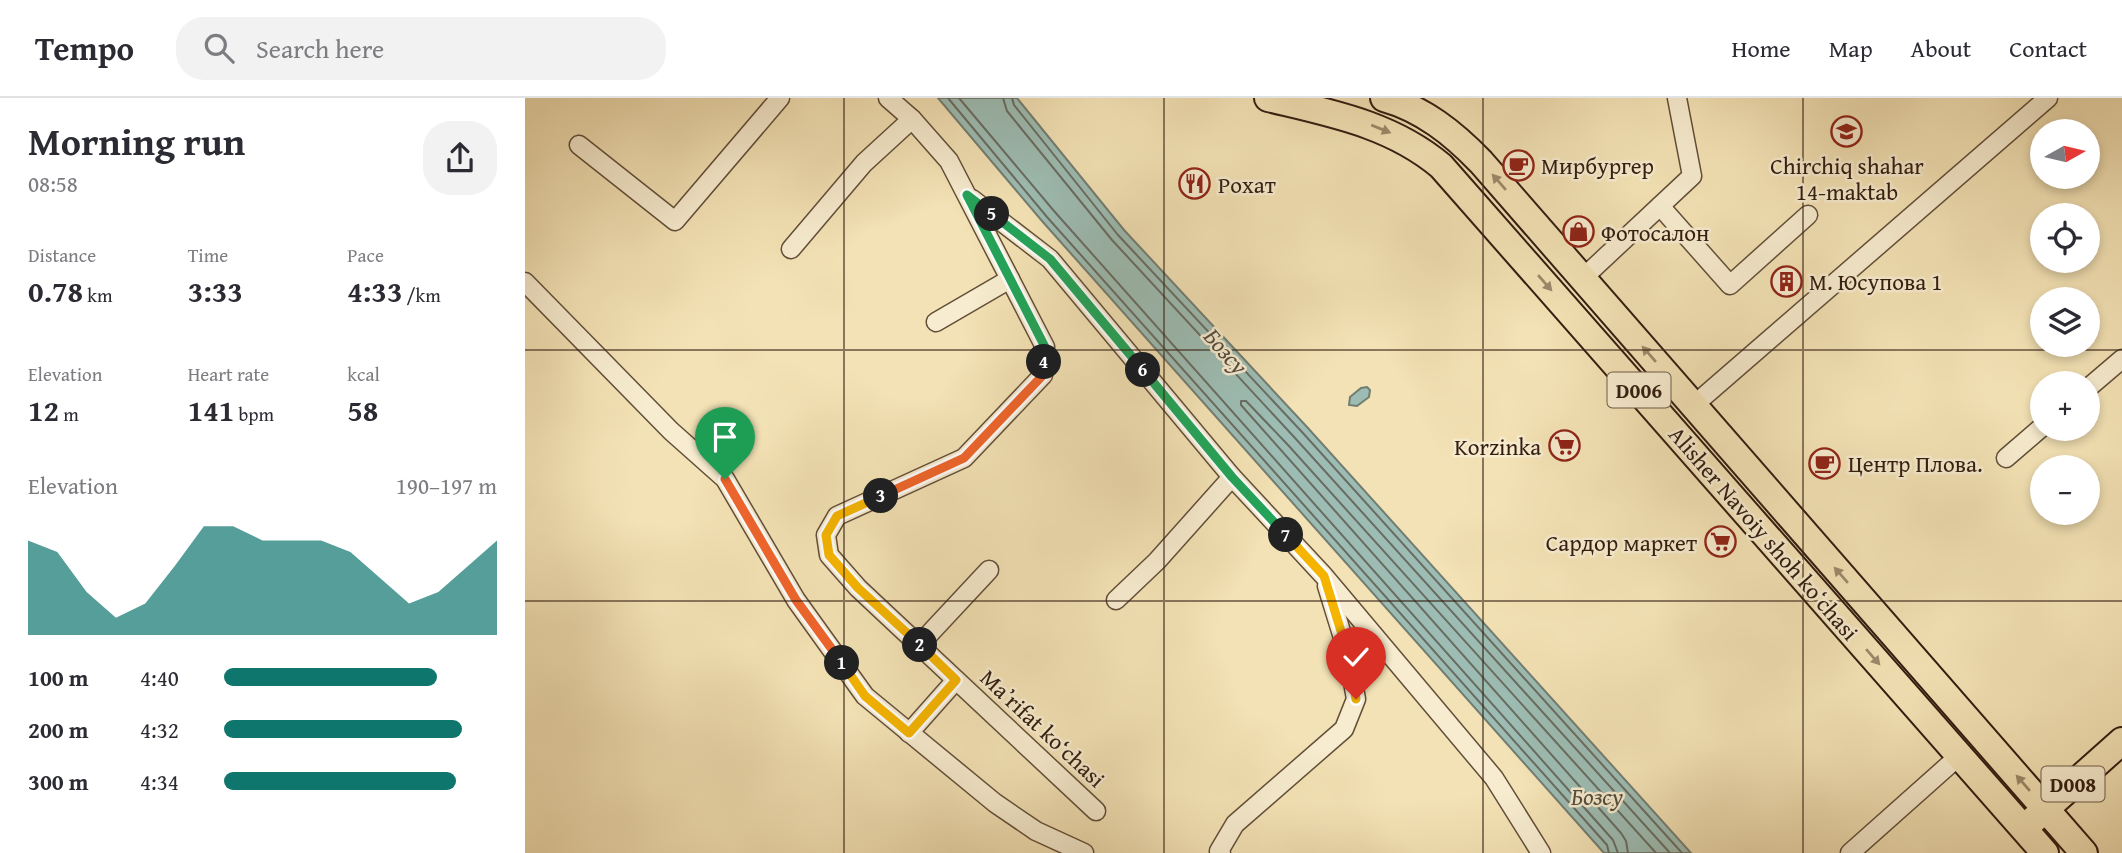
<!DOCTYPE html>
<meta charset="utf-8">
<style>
:root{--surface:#fff;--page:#f2f2f3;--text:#2b2b33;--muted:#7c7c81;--line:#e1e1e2;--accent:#0f766e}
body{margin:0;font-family:"Gentium Book Plus",serif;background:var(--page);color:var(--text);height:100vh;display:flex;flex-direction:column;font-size:26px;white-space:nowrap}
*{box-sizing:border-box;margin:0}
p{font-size:23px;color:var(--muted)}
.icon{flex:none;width:38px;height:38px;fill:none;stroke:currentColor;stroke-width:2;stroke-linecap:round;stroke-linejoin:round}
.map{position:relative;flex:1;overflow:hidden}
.side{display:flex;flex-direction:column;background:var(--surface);width:525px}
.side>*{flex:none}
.needle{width:46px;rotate:82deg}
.buttons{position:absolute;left:1505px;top:21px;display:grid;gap:14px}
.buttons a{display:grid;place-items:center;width:70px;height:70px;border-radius:50%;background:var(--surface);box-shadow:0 4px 10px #0003;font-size:35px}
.pin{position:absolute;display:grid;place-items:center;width:60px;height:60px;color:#fff;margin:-72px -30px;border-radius:50% 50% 50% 0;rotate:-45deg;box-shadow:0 0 7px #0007}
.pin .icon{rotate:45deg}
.km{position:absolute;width:35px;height:35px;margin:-18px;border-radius:50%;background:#222;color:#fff;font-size:19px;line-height:35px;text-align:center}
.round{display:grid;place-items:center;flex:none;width:74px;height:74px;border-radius:28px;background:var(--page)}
.overview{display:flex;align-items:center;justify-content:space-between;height:119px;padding:0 28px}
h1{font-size:38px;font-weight:700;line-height:52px}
.stats{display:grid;grid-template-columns:repeat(3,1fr);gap:10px;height:119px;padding:7px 28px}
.stats div{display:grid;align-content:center}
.stats b{font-size:30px;font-weight:700}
.stats small{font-size:19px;font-weight:400}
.stats p{font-size:19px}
.chart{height:196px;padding:14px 28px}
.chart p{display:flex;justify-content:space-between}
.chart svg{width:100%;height:126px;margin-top:7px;fill:var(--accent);opacity:.7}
ul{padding:0 28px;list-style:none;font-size:23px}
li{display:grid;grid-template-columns:112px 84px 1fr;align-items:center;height:52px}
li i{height:18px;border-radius:9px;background:var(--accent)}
header{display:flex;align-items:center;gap:42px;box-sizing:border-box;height:98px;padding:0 35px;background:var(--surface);border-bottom:2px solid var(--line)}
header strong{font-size:33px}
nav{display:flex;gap:38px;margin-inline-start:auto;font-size:24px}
.search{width:490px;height:63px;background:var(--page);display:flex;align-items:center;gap:18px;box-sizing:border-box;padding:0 24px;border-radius:28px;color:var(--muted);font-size:26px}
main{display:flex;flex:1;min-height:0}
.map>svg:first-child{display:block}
</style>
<header>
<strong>Tempo</strong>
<div class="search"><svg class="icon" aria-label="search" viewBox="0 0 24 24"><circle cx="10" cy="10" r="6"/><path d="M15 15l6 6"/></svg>Search here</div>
<nav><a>Home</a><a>Map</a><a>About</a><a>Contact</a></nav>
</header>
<main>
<section class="side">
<div class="overview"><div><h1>Morning run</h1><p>08:58</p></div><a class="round"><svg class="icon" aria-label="share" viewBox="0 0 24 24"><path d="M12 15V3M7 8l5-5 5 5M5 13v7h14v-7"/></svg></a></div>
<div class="stats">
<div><p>Distance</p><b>0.78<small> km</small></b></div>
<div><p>Time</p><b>3:33</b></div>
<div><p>Pace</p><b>4:33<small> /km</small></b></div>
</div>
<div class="stats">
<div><p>Elevation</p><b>12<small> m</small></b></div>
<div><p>Heart rate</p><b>141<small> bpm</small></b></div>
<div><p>kcal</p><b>58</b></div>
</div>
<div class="chart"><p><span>Elevation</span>190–197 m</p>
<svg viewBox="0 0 160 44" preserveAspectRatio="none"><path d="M0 44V11L10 15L20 29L30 38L40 33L50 20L60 6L70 6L80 11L90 11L100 11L110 15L120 24L130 33L140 29L150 20L160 11V44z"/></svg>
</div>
<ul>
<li><b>100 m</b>4:40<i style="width:78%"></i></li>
<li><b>200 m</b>4:32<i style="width:87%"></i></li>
<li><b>300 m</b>4:34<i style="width:85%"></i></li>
</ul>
</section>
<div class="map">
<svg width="1597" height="755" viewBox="0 0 1597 755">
<rect width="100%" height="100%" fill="#f3e2b5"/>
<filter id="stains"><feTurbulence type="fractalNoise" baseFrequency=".00286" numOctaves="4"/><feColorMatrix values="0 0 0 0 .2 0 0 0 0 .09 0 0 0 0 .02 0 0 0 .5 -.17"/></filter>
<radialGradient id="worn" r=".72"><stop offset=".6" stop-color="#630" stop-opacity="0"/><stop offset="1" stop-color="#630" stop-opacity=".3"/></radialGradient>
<g fill="#9dbdb4" stroke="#727d72" stroke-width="2">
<path d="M413,0H492L599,132L782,329L1166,755H1079L517,123Z"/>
<path d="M842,289L845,292L844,299L832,308L824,307L825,299L836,290Z"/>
</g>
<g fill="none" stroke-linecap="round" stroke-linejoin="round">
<g stroke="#686c62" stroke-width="2">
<path d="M423,0L522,119L1082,747L1084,755"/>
<path d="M434,0L529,113L1088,742L1093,755"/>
<path d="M478,0L482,13L587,142L770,340L1145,755"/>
<path d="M487,0L489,7L593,137L777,334L1157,755"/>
<path d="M1103,755L1101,743L1096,735L716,307V303H721L763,347L1131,755"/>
</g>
<defs>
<g id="minor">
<path d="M363,0L387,21L424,63L520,249L518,277L439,360L312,418L301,437L304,457L333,490L571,713"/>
<path d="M54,47L150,123L255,0"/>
<path d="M447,101L525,161L707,379L799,478L969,680L1016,755"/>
<path d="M1135,108L1205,187L1283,117"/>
<path d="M266,151L339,65L387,21"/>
<path d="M1058,180L1167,78L1152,0"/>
<path d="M0,184L146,333L200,381L271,502L340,598L470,705L511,733L559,755"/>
<path d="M411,224L485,181"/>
<path d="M1563,290L1597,261"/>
<path d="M1169,307L1523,0"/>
<path d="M1481,360L1517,329"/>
<path d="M591,502L632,463L707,379"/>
<path d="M394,547L464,472"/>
<path d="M384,635L431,582"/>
<path d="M696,755L694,753L710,726L819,631L831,601L823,556L802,488"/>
<path d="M1325,755L1434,658"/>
</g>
<g id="primary">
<path d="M743,0C805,15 866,26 916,68L1520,755"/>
<path d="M859,0C898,11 928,35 956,64L1559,755"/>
<path d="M1507,723L1597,643"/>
</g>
</defs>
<use href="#minor" stroke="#624e39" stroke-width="21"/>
<use href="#primary" stroke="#321c10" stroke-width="30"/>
<use href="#minor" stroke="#f7eccf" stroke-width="18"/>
<use href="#primary" stroke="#f3e2b5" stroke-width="26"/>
</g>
<defs><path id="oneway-solid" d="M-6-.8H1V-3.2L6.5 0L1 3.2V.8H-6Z" transform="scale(1.75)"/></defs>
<g fill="#9c896b">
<use href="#oneway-solid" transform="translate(856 31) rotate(22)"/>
<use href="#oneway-solid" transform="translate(974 84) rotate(-131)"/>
<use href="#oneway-solid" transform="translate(1020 185) rotate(49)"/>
<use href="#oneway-solid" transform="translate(1124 256) rotate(-131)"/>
<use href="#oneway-solid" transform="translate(1316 477) rotate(-131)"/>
<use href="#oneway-solid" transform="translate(1348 559) rotate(49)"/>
<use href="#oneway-solid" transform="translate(1498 685) rotate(-131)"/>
</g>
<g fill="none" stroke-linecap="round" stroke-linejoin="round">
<defs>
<path id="split-1" d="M200,381L271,502L317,565"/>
<path id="split-2" d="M317,565L340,598L384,635L431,582L395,547"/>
<path id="split-3" d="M356,398L312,418L301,437L304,457L333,490L395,547"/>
<path id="split-4" d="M356,398L439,360L518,277L519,264"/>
<path id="split-5" d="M467,116L442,97L520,249L519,264"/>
<path id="split-6" d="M467,116L525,161L618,272"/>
<path id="split-7" d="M618,272L707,379L761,437"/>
<path id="split-8" d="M761,437L799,478L823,556L831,601"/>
</defs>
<use href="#split-1" stroke="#fff" stroke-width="14"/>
<use href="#split-2" stroke="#fff" stroke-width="14"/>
<use href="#split-3" stroke="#fff" stroke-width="14"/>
<use href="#split-4" stroke="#fff" stroke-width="14"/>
<use href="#split-5" stroke="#fff" stroke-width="14"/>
<use href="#split-6" stroke="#fff" stroke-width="14"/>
<use href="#split-7" stroke="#fff" stroke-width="14"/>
<use href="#split-8" stroke="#fff" stroke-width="14"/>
<use href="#split-1" stroke="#f0652b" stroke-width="9"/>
<use href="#split-2" stroke="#f5b400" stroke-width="9"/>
<use href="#split-3" stroke="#f5b400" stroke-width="9"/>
<use href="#split-4" stroke="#f0652b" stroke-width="9"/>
<use href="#split-5" stroke="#22a559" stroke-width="9"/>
<use href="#split-6" stroke="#22a559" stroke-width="9"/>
<use href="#split-7" stroke="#22a559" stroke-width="9"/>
<use href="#split-8" stroke="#f5b400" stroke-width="9"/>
</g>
<path fill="none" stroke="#321c10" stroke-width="2" stroke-opacity="0.55" d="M319,0V755M639,0V755M958,0V755M1278,0V755M0,252H1597M0,503H1597"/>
<defs>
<symbol id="school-ring" viewBox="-11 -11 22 22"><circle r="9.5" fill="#f7eccf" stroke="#8f2418" stroke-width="1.5"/><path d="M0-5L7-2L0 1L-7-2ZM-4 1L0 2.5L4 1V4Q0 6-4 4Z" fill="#8f2418"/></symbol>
<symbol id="cafe-ring" viewBox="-11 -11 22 22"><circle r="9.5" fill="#f7eccf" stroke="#8f2418" stroke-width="1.5"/><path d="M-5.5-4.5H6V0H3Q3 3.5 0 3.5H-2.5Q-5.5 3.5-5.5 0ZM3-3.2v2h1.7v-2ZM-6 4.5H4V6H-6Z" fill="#8f2418"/></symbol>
<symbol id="restaurant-ring" viewBox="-11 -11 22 22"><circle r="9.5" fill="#f7eccf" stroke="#8f2418" stroke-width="1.5"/><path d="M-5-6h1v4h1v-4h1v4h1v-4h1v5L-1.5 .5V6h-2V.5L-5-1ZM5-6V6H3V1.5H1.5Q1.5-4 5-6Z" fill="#8f2418"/></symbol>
<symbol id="shop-ring" viewBox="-11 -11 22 22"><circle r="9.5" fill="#f7eccf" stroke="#8f2418" stroke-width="1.5"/><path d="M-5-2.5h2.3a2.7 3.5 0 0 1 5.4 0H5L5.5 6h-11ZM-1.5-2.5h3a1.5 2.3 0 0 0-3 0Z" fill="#8f2418"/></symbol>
<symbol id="building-ring" viewBox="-11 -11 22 22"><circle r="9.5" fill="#f7eccf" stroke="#8f2418" stroke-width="1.5"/><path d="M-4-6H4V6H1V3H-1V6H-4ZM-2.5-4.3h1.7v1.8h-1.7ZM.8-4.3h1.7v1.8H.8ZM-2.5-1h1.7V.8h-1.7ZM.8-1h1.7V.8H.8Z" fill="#8f2418"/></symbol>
<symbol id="supermarket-ring" viewBox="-11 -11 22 22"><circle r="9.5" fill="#f7eccf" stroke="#8f2418" stroke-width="1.5"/><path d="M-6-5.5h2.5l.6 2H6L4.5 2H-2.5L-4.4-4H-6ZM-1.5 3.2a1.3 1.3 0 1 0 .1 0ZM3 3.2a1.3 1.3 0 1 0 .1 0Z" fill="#8f2418"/></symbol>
</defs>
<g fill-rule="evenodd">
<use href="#school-ring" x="1304" y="16" width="35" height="35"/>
<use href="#cafe-ring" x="976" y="50" width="35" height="35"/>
<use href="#restaurant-ring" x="652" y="68" width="35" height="35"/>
<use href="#shop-ring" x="1036" y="116" width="35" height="35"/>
<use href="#building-ring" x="1244" y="166" width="35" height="35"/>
<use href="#supermarket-ring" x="1022" y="330" width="35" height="35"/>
<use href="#cafe-ring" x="1282" y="348" width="35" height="35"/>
<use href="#supermarket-ring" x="1178" y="426" width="35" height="35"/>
</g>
<g text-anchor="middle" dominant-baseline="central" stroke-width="5" stroke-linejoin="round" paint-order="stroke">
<g fill="#f7eccf" stroke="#6d5a49" stroke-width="2">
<rect x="1082.5" y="274.5" width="63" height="35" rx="5"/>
<rect x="1516.5" y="668.5" width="63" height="35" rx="5"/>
</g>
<g font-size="21" font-weight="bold" fill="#321c10">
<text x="1114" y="292">D006</text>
<text x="1548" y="686">D008</text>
</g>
<g font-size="23" fill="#321c10" stroke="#f7eccf" text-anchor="start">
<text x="1016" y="67">Мирбургер</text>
<text x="1322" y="67" text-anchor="middle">Chirchiq shahar<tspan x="1322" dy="26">14-maktab</tspan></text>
<text x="693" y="86">Рохат</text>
<text x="1076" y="134">Фотосалон</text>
<text x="1284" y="183">М. Юсупова 1</text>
<text x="1016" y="348" text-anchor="end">Korzinka</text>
<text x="1323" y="365">Центр Плова.</text>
<text x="1172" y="444" text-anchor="end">Сардор маркет</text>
</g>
<g font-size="23" fill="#321c10" stroke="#f7eccf">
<text transform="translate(1239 435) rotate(49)">Alisher Navoiy shoh koʻchasi</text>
<text transform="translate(518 630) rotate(43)">Maʼrifat ko‘chasi</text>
</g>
<g font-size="24" font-style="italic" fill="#524c41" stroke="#f7eccf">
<text transform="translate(701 253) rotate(49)">Бозсу</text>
<text x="1072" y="698">Бозсу</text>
</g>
</g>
<rect width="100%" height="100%" filter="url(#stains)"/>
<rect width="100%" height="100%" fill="url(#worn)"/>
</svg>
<div class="buttons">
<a><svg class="needle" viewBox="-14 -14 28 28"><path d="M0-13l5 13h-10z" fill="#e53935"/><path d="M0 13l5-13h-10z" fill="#7c7c81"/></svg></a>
<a><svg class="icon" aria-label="locate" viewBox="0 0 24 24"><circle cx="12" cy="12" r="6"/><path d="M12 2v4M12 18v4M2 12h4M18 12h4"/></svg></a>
<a><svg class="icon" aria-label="layers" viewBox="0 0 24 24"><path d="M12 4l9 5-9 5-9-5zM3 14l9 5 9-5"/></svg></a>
<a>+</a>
<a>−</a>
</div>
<div class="pin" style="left:200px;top:381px;background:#1e9e55"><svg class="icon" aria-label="arrive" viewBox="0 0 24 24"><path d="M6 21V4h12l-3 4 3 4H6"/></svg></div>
<div class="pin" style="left:831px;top:601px;background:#d93025"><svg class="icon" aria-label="check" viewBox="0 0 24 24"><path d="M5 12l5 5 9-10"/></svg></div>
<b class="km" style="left:317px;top:565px">1</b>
<b class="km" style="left:395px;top:547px">2</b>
<b class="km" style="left:356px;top:398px">3</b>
<b class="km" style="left:519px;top:264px">4</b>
<b class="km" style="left:467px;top:116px">5</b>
<b class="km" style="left:618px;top:272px">6</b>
<b class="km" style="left:761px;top:437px">7</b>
</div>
</main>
